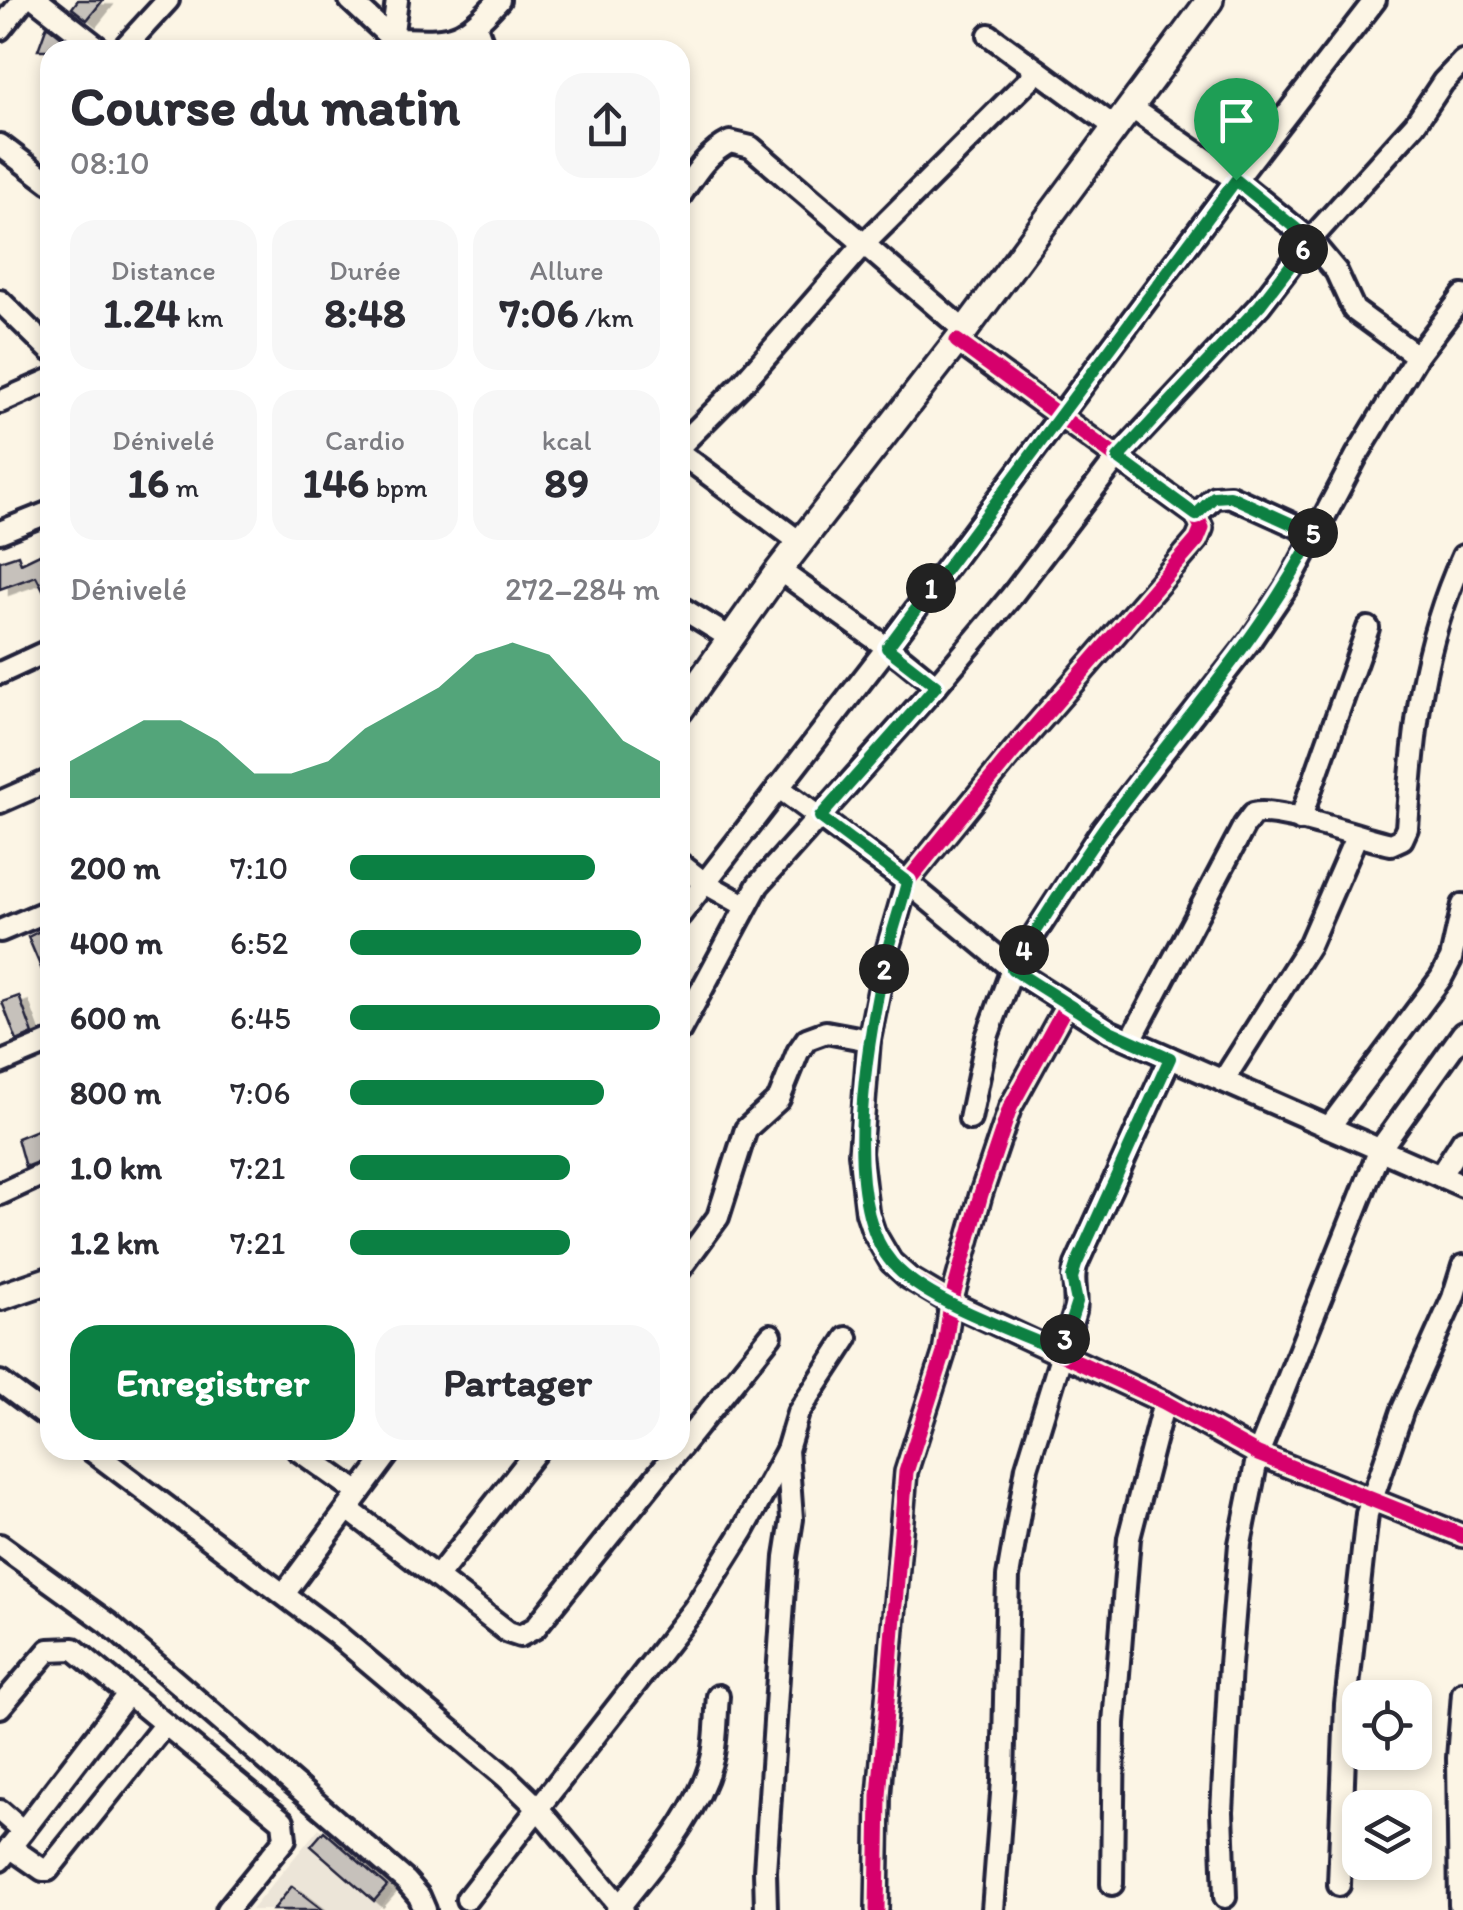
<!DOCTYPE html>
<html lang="fr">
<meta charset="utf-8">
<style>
:root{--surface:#fff;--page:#f7f7f7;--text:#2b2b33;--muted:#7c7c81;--accent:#0b8043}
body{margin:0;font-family:Itim,sans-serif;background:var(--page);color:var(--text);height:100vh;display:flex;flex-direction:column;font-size:38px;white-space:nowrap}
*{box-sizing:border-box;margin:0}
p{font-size:32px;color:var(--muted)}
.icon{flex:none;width:55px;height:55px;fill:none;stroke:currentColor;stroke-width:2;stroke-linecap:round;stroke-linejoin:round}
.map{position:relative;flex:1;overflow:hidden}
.sheet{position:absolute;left:40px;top:40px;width:650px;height:1420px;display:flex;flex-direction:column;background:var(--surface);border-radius:30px;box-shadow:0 5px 15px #0003}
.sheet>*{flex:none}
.controls{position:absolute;left:1342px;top:1680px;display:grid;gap:20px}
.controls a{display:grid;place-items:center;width:90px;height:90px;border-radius:20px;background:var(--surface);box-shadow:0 5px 15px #0003;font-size:50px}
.pin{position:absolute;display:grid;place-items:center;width:85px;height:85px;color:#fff;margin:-102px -42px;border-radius:50% 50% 50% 0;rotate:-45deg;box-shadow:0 0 10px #0007}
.pin .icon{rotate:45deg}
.km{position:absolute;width:50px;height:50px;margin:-25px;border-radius:50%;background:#222;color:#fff;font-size:28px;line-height:50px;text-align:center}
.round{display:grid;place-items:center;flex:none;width:105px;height:105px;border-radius:30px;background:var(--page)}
.head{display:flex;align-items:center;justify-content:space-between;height:170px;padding:0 30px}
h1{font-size:55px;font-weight:800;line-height:75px}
.metrics{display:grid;grid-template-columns:repeat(3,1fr);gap:15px;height:170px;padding:10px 30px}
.metrics div{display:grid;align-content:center;border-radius:25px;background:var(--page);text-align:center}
.metrics b{font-size:42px;font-weight:800}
.metrics small{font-size:28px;font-weight:400}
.metrics p{font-size:28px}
.chart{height:280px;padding:20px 30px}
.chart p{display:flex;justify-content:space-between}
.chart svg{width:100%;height:180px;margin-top:10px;fill:var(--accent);opacity:.7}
.button{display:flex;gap:20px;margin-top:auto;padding:20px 30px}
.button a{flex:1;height:115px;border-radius:30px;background:var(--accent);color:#fff;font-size:40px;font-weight:800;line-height:115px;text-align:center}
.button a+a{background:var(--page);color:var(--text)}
ul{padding:0 30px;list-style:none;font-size:32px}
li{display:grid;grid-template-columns:160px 120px 1fr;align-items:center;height:75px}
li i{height:25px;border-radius:12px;background:var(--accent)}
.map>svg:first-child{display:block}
</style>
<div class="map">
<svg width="1463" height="1910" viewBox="0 0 1463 1910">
<defs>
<filter id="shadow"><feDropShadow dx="9" dy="5.5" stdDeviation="0" flood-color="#0004"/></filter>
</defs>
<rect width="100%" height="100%" fill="#fcf5e5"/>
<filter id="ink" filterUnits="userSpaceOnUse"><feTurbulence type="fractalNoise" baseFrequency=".01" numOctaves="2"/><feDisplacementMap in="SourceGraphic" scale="20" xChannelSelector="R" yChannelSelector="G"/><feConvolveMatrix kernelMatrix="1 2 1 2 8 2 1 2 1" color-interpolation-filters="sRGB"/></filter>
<g filter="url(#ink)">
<path fill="#ece5d8" d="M319,1828L393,1892L378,1910H251Z"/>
<g fill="#c6c1bb" stroke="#22223b" stroke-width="2.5" filter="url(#shadow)">
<path d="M78,0H103L87,20L72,8Z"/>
<path d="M47,25L68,42L63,50H38Z"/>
<path d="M50,549V603L36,576L0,589V561L18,555L21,563Z"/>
<path d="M40,931L50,955V989L28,937Z"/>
<path d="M19,996L33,1034L17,1041L2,1002Z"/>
<path d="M44,1127L46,1132L50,1131V1157L25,1167L17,1138Z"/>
<path d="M324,1831L387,1886L374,1901L311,1846Z"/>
<path d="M292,1886L323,1910H273Z"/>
</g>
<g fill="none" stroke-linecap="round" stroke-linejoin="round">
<defs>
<g id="minor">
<path d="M37,0L101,50"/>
<path d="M350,0L392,39C450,40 459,45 499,0"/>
<path d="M476,26L485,50"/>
<path d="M0,29L23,0"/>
<path d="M989,35L1116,128"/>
<path d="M391,48L397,0"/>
<path d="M122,50L168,0"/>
<path d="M1132,108L1236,180L1310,240L1336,271L1354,310L1417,356"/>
<path d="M0,145L50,183"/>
<path d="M680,196C695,174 706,154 730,142L751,147L965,331"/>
<path d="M0,301L50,350"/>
<path d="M957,341L1196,515L1202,528L1197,540L1012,753L907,882L887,951L869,1040L860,1153L867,1212L874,1233L891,1262L909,1278L951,1303L1164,1402L1258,1454L1463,1536"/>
<path d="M0,402L50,380"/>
<path d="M680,446L743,383L864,244L1038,71"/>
<path d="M680,453L801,543"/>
<path d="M1196,515L1215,497L1230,496L1314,534"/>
<path d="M0,532L50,512"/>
<path d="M779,570L903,659L936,686"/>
<path d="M680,607L732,639"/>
<path d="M0,673L50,650"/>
<path d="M778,787L907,882L1012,969L1109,1031L1463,1186"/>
<path d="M0,802L50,780"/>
<path d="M1300,820L1368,628"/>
<path d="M680,864L703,882L746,906"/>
<path d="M680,915L887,648L1236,180L1375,0"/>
<path d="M0,931L50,910"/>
<path d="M680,1030L758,885L936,686L1010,598L1117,458L1260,305L1310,240L1415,124L1443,82L1463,61"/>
<path d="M1131,1040L1244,826L1253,814C1279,807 1360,838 1391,844L1402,839L1407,828C1414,729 1421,648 1463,556"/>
<path d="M0,1063L50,1042"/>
<path d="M1223,1081L1309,945L1356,837"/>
<path d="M970,1119L987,1037L1012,969L1103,829L1250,641L1288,585L1357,455L1417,356L1463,296"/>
<path d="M1330,1126L1441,978L1451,959L1463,905"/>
<path d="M1440,1176L1463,1140"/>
<path d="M0,1194L50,1171"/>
<path d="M680,1269L718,1217L746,1129L779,1099L798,1052L807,1039L826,1032L869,1040"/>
<path d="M0,1382L50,1419"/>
<path d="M680,1448L771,1335"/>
<path d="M91,1450L336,1634L506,1777L536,1806L623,1910"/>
<path d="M298,1450L359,1493"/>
<path d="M348,1509L508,1632L520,1636L535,1628L678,1450"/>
<path d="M0,1545L108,1623L406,1881L419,1896L425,1910"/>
<path d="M438,1576L537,1450"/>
<path d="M284,1594L391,1450"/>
<path d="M0,1707L49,1650L74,1649L283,1821L285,1839L227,1910"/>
<path d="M0,1811L23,1831L0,1860"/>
<path d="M23,1831L128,1694"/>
<path d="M10,1847L43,1870H48L165,1724"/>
<path d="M1112,1884L1114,1723L1129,1538L1164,1402"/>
<path d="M1339,1885L1346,1704L1367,1514L1403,1409L1453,1298L1463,1266"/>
<path d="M1225,1897L1222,1812L1230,1665L1240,1544L1258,1454L1380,1149L1463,1033"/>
<path d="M467,1899L694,1609L743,1531L787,1450L798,1413L847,1338"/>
<path d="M1460,1905L1458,1758L1463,1693"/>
<path d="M617,1910C653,1863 697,1817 712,1759C717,1739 716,1716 718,1696"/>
<path d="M766,1910L765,1871L786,1557L792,1519L787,1450"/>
<path d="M877,1910L879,1796L906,1472L944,1353L951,1303L981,1194L1010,1108L1067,1004"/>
<path d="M993,1910L1003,1781L1008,1577L1027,1467L1075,1311C1078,1295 1071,1281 1076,1265L1170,1058"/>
</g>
<g id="major">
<path d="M680,710L779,570L957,341L1210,0"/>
<path d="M0,1297L50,1280"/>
</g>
</defs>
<use href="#minor" stroke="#22223b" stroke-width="28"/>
<use href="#major" stroke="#22223b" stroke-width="32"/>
<use href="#minor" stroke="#fcf5e5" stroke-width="20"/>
<use href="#major" stroke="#fcf5e5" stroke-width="25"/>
<defs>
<g id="cycleway">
<path d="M957,341L1196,515L1202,528L1197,540L1012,753L907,882L887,951L869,1040L860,1153L867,1212L874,1233L891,1262L909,1278L951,1303L1164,1402L1258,1454L1463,1536"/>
<path d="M877,1910L879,1796L906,1472L944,1353L951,1303L981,1194L1010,1108L1067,1004"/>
</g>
</defs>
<use href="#cycleway" stroke="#fcf5e5" stroke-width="21"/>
<use href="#cycleway" stroke="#d6006c" stroke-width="15"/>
</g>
</g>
<g fill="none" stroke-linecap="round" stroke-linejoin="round" filter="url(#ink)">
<defs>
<path id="route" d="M1236,180L1310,240L1260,305L1118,458L1196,515L1214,497L1230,496L1314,534C1259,642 1175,729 1104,828C1072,873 1042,922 1012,969L1110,1031L1170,1058L1076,1265L1072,1278L1077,1302L1061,1352C1013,1330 925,1302 892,1263C837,1198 869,1033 886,956C892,931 901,907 907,882L820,817L936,686L887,648Z"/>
</defs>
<use href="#route" stroke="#fff" stroke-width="20"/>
<use href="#route" stroke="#0b8043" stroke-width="12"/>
</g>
</svg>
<div class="controls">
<a><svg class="icon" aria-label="locate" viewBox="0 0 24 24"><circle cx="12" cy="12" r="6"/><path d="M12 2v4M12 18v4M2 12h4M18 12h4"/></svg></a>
<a><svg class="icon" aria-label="layers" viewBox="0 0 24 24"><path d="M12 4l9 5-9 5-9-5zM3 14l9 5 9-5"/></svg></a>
</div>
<div class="pin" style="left:1236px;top:180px;background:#1e9e55"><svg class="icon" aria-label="arrive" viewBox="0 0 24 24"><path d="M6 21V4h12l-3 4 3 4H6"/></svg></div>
<b class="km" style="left:931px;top:588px">1</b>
<b class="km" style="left:884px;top:969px">2</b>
<b class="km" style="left:1065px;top:1339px">3</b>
<b class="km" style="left:1024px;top:950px">4</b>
<b class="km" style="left:1313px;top:533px">5</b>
<b class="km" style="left:1303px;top:249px">6</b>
<section class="sheet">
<div class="head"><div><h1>Course du matin</h1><p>08:10</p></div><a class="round"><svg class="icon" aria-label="share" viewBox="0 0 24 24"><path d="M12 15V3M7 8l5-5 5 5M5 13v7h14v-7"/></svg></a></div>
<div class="metrics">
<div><p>Distance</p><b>1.24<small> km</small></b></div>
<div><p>Durée</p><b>8:48</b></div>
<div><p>Allure</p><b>7:06<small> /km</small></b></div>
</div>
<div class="metrics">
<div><p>Dénivelé</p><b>16<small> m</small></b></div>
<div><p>Cardio</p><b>146<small> bpm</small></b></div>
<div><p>kcal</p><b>89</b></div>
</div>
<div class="chart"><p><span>Dénivelé</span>272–284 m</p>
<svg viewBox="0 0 160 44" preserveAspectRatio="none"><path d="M0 44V35L10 30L20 25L30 25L40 30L50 38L60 38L70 35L80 27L90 22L100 17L110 9L120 6L130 9L140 19L150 30L160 35V44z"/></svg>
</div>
<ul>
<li><b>200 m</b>7:10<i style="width:79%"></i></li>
<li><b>400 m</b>6:52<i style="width:94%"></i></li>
<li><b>600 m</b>6:45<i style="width:100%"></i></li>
<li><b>800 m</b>7:06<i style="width:82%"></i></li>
<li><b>1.0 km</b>7:21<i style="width:71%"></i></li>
<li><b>1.2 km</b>7:21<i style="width:71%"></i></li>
</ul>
<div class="button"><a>Enregistrer</a><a>Partager</a></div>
</section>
</div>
